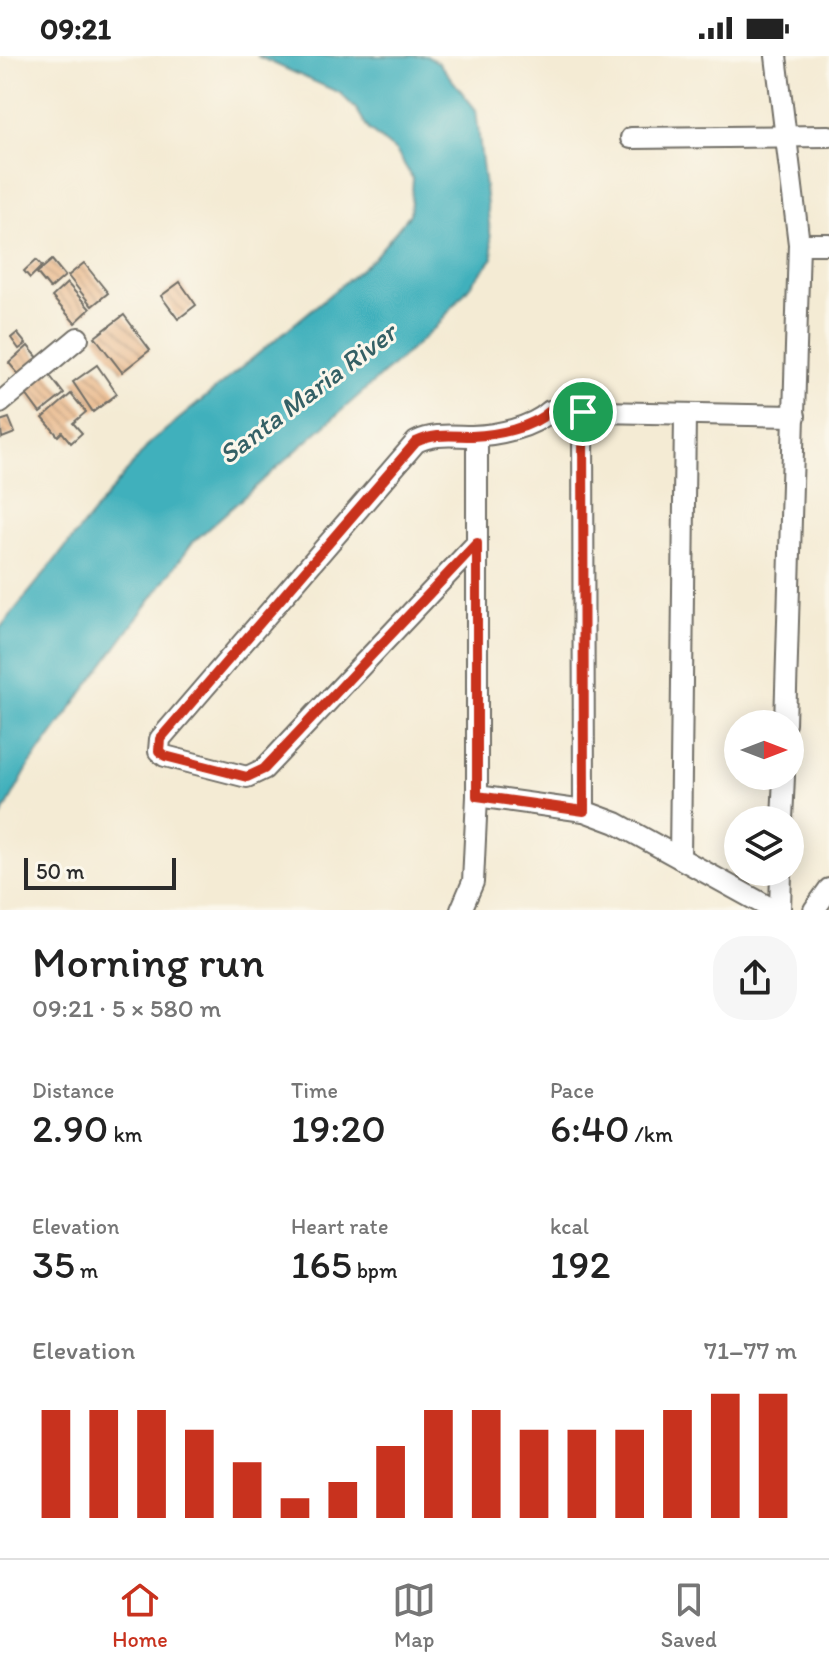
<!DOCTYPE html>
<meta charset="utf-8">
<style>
:root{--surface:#fff;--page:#f6f6f6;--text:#222;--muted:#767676;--line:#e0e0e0;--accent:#c8321e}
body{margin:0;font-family:Itim,sans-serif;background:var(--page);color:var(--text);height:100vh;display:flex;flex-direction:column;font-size:30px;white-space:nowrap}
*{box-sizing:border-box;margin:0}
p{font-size:26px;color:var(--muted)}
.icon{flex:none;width:44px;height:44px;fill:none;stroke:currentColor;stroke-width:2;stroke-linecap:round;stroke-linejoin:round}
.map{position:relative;height:854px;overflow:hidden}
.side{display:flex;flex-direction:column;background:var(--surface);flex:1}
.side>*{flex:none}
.needle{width:52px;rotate:90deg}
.buttons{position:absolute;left:724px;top:654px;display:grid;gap:16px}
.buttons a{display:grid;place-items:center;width:80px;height:80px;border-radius:50%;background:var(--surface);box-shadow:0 4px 20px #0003;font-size:40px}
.scale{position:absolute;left:24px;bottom:20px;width:152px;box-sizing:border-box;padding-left:8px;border:4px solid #2b2b2b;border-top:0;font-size:22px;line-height:28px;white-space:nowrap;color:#2b2b2b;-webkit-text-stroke:6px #fbf7ec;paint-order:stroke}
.pin{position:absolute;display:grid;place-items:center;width:68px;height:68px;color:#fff;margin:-34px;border:4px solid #fff;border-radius:50%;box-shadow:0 2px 8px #0007}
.round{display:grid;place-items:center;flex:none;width:84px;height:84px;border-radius:32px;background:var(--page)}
.headline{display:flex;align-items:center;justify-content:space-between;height:136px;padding:0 32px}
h1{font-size:44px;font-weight:600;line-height:60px}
.stats{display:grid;grid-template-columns:repeat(3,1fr);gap:12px;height:136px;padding:8px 32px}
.stats div{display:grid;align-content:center}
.stats b{font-size:40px;font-weight:600}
.stats small{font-size:22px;font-weight:400}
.stats p{font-size:22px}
.chart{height:224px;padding:16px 32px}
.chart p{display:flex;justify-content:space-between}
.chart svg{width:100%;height:144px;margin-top:8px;stroke:var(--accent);stroke-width:6}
.status{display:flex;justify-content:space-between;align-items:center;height:56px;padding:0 40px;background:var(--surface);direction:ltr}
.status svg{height:22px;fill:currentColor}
.dock{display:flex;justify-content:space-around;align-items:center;height:112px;border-top:2px solid var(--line);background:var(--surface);font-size:22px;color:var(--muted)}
.dock a{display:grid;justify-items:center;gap:4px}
.dock .selected{color:var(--accent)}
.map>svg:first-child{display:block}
</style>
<div class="status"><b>09:21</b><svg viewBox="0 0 49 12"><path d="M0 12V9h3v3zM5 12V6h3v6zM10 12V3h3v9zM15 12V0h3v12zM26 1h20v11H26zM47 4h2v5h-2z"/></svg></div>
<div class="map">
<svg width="829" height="854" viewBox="0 0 829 854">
<defs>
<pattern id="building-back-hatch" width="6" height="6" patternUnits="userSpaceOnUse" patternTransform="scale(2)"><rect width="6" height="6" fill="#e8b586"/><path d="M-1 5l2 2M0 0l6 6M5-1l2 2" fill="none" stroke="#bc936e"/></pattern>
</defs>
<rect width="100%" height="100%" fill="#fbf7ec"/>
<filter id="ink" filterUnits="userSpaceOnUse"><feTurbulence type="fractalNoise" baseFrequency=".0125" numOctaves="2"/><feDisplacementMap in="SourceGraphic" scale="16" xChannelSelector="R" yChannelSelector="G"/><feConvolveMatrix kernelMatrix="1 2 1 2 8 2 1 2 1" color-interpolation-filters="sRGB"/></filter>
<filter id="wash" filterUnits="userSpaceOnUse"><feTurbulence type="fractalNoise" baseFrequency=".006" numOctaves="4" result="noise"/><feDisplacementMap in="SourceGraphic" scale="32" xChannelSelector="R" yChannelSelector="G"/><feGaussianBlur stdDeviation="1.8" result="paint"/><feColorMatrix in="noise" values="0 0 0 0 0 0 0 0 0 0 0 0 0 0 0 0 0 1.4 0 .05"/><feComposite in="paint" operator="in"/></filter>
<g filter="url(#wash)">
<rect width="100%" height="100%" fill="#f4ebd4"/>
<path fill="#41b0bc" stroke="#366e74" stroke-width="2" d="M257,0H426L438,6L476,54L493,202L436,271L193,486L29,710L0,763V572L150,387L373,203L410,158L413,123L396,95L369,74L357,54L340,37Z"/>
<g id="blocks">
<g fill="url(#building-back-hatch)">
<path d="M36,204L42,210L30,222L24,215Z"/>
<path d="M52,204L65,220L50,233L37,217Z"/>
<path d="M84,207L108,237L92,250L68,220Z"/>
<path d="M180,226L196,249L178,263L161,240Z"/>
<path d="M67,227L90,253L75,267L52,241Z"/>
<path d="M124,259L150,294L122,316L95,281Z"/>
<path d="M17,277L26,288L19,293L11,282Z"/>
<path d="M28,290L39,303L20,320L9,307Z"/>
<path d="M97,309L117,338L93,356L73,326Z"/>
<path d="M47,316L64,338L40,357L23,334Z"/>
<path d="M71,338L86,356L73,367L82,377L71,387L62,376L58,380L43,362Z"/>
<path d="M9,362L15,377L2,382L0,365Z"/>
</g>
</g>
</g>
<g filter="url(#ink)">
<use href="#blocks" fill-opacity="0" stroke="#716e66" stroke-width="2"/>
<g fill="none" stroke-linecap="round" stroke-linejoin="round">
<defs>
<g id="minor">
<path d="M776,0L799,188L785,668"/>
<path d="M631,82L829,80"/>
<path d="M799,188H829"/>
<path d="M0,347L78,282"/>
<path d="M583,356L584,755"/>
<path d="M477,487L264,713L247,721L165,700L159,695L160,683L416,386C434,377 452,380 472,380C497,379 532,372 550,355L795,360"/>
<path d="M477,740L584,755L616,767L774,854"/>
<path d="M782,764L784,720"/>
<path d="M680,802L685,358"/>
<path d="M461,854L473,826L477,740V380"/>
<path d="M780,854L781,816"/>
<path d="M814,854L829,833"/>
</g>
</defs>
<use href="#minor" stroke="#716e66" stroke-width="24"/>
<use href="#minor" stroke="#fff" stroke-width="20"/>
</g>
</g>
<g fill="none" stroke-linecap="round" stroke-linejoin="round" filter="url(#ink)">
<defs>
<path id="route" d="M550,355L583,356L584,755L477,740V487L264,713L247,721L165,700L159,695L160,683L416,386C434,377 452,380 472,380C497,379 532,372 550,355Z"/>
</defs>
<use href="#route" stroke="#fff" stroke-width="16"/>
<use href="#route" stroke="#c8321e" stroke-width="10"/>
</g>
<g text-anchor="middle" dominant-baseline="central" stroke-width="6" stroke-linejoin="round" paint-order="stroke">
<g font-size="28" font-style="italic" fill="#346065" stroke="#fbf7ec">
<text transform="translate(307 337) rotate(-37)">Santa Maria River</text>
</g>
</g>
</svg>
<div class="buttons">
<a><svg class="needle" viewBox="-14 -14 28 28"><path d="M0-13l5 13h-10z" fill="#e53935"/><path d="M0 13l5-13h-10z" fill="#767676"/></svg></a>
<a><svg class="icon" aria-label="layers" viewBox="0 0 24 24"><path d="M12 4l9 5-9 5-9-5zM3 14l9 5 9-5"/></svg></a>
</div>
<div class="scale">50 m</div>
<div class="pin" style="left:583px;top:356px;background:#1e9e55"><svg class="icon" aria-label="arrive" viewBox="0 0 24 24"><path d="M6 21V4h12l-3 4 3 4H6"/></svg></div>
</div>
<section class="side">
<div class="headline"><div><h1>Morning run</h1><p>09:21 · 5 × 580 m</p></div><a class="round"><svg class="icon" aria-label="share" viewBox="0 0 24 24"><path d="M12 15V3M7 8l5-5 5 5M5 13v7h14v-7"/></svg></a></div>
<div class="stats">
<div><p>Distance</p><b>2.90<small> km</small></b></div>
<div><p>Time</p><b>19:20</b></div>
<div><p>Pace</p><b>6:40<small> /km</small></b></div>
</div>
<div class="stats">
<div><p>Elevation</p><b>35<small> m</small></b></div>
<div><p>Heart rate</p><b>165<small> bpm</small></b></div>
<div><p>kcal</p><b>192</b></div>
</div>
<div class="chart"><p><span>Elevation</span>71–77 m</p>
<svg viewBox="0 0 160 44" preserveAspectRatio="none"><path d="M5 44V11M15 44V11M25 44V11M35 44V17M45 44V27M55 44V38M65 44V33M75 44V22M85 44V11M95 44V11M105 44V17M115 44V17M125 44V17M135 44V11M145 44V6M155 44V6"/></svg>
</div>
</section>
<nav class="dock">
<a class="selected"><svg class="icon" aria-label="home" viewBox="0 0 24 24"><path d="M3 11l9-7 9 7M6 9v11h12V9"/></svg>Home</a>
<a><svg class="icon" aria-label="map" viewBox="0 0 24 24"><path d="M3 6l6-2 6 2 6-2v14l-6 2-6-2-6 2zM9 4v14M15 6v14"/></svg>Map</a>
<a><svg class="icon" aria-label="saved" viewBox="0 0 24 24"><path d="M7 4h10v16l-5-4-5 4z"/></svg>Saved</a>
</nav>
